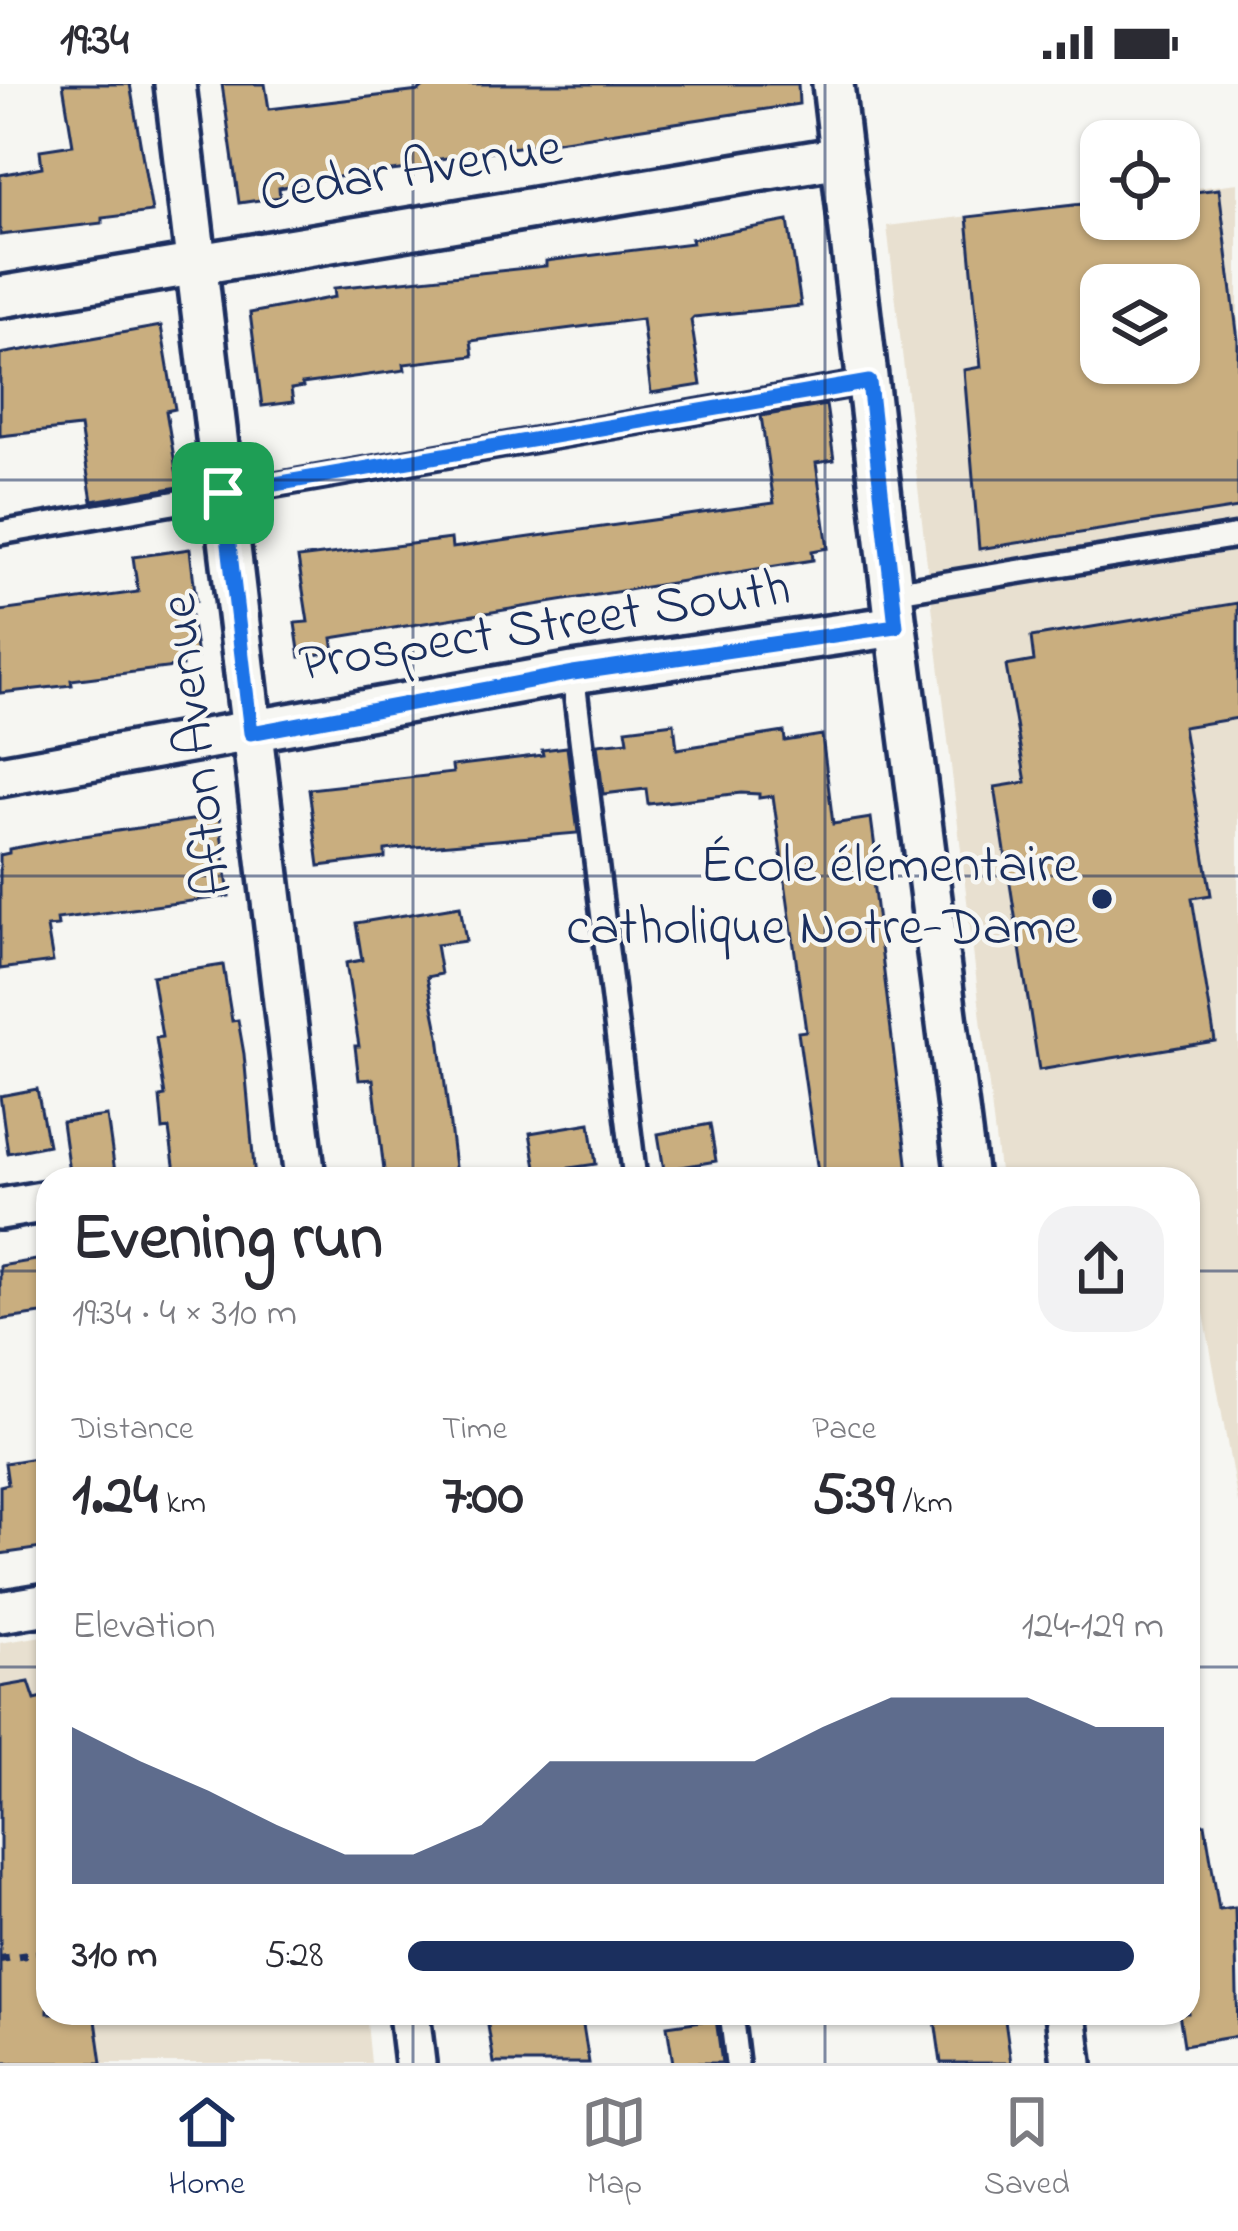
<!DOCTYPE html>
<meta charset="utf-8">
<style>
:root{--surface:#fff;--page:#f2f2f3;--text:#2b2b33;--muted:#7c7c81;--line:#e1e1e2;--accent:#1b2f5e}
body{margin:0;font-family:"Indie Flower",sans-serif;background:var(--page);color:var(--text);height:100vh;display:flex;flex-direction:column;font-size:45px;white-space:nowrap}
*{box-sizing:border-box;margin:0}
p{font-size:39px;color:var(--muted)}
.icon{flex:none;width:66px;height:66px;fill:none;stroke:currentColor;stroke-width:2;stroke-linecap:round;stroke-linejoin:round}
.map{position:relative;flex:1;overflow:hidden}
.side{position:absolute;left:36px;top:1083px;width:1164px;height:858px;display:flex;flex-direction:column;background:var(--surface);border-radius:36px;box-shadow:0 3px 9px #0004}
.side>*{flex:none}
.buttons{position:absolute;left:1080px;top:36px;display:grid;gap:24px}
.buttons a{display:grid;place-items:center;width:120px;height:120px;border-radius:24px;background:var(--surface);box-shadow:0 3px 9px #0004;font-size:60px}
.pin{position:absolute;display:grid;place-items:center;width:102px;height:102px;color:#fff;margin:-51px;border-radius:24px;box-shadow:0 6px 18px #0006}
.round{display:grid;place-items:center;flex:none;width:126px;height:126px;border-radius:36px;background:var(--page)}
.summary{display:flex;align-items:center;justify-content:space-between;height:204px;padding:0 36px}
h1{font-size:66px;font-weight:700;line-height:90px}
.figures{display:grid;grid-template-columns:repeat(3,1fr);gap:18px;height:204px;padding:12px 36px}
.figures div{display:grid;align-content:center}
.figures b{font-size:60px;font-weight:700}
.figures small{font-size:33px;font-weight:400}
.figures p{font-size:33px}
.chart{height:336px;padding:24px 36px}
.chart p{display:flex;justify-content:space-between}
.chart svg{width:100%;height:216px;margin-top:12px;fill:var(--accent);opacity:.7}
ul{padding:0 36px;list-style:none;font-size:39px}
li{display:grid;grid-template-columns:192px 144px 1fr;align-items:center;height:90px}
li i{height:30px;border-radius:15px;background:var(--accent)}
.status{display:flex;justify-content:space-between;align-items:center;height:84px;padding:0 60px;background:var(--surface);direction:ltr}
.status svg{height:33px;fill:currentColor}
.tab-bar{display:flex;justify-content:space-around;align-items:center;height:168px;border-top:3px solid var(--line);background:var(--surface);font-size:33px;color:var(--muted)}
.tab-bar a{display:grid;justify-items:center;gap:6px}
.tab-bar .current{color:var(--accent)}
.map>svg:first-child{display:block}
</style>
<div class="status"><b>19:34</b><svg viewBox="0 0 49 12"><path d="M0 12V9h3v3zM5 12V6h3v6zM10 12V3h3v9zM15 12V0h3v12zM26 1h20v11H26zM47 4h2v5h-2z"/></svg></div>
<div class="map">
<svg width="1238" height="1979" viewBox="0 0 1238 1979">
<rect width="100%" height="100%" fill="#f6f6f2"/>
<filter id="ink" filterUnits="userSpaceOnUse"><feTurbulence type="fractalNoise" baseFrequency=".00833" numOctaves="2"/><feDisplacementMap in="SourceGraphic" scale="24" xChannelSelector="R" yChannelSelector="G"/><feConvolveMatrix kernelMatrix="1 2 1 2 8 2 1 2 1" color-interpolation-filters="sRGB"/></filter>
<g filter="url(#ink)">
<g fill="#e8e0d0" fill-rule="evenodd">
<path d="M1238,99V1420L1201,1213L1188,1215V1095H1000L887,142L1101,116V135H1179V106ZM1101,201H1179V279H1101Z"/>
<path d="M48,1551V1929H366L371,1979H0V1559Z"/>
</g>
<g fill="#c9ae7f" stroke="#1b2f5e" stroke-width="3" fill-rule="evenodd">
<path d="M63,0H130L152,128L102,134V139L0,151V91L42,83L40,66L73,61Z"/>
<path d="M222,0H265L269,25L419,7L427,0H798L799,20L427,77V83L320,95L279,104L280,113L239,119Z"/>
<path d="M1219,105L1238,256V424L979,465L964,286L981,283L967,133L1101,118V135H1179V110ZM1101,201H1179V279H1101Z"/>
<path d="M788,137L801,222L694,233L691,236L701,301L651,309L642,235L471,257L473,272L404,280L405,286L302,300L303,303L291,305L293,318L262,322L250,229L335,213L334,204L546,182V177L692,159L691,155Z"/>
<path d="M161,242L175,325L166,327L179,403L92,417L80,343L0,352V270Z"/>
<path d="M826,321L834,376L816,379L828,464L812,467L813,476L332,554L334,568L300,573L295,539L308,538L298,474L451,455L452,464L774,419L761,332Z"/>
<path d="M190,465L196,517L189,518L197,573L181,575L182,582L71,596L72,601L0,609V527L138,508L133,473Z"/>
<path d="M1238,519V634L1183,643L1211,811L1192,814L1215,957L1039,986L995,703L1026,698L1006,582L1034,577L1031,553Z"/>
<path d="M674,639L677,665L784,648L785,657L822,651L833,740L871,734L876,772L870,773L909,1095H819L798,948L806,947L773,712L759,714V710L741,709L648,720L646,705L603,710L597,660L628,657L626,645Z"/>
<path d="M567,663L578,749L403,764L385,766V774L319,782L309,705L453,689L452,682L543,671L542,666Z"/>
<path d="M219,732L229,812L57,835L58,842L47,843L53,878L0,885V771L9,769V765L70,754Z"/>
<path d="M460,822L466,857L436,861L441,890L427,893L439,952L456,1091L447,1095H385L373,995L359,996L355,962H359L346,879L362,876L356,839Z"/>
<path d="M223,881L232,937L238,936L244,970L255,1095H176L169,1045L163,1046L160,1013L165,1012L156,954L162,953L152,892Z"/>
<path d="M37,1005L48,1061L8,1069L0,1012Z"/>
<path d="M107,1032L116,1095H70L62,1038Z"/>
<path d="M590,1039L596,1080L537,1089L530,1049Z"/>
<path d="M710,1040L716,1077L664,1086L658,1050Z"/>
<path d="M48,1174V1229L0,1236V1182Z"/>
<path d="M48,1372V1459L42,1460V1464L0,1470V1402L8,1400L5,1379Z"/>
<path d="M29,1598L35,1616L48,1613V1929H95L102,1979H0V1603Z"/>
<path d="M1205,1740L1219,1825L1235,1823L1238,1952L1184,1961L1179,1929H1188V1742Z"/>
<path d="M486,1929H581L589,1979H494Z"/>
<path d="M934,1929H1004L1011,1979H941Z"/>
<path d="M716,1935L722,1979H673L667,1942Z"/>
</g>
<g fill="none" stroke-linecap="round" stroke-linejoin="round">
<defs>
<g id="service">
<path d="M0,449L869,298"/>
<path d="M892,508L1238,452"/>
<path d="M573,589L635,1095"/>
<path d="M731,1929L737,1979"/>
</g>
<g id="minor">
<path d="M175,0L305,1095"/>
<path d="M833,0L896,542L967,1095"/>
<path d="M0,213L841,73"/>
<path d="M0,692L573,589L896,542"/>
<path d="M0,1125L48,1117"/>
<path d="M0,1528L48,1520"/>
<path d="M409,1929L415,1979"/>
<path d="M1066,1929L1072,1979"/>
</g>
</defs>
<use href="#service" stroke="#1b2f5e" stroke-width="30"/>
<use href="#minor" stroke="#1b2f5e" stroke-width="48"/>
<path stroke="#1b2f5e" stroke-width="8" stroke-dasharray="9 9" stroke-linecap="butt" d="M0,1875L48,1868"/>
<use href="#service" stroke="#f6f6f2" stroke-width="21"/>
<use href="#minor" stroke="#f6f6f2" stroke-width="39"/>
</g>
</g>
<g fill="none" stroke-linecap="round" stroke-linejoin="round" filter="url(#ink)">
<defs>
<path id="route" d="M869,298L896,542L573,589L251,649L223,409Z"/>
</defs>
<use href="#route" stroke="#fff" stroke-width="24"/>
<use href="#route" stroke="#1a73e8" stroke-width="15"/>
</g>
<path fill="none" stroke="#1b2f5e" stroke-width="3" stroke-opacity="0.55" d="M413,0V1095M825,0V1095M0,396H1238M0,792H1238M0,1187H48M1188,1187H1238M0,1583H48M1188,1583H1238M413,1929V1979M825,1929V1979"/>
<circle fill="#1b2f5e" stroke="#f6f6f2" stroke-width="4.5" cx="1102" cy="815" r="12"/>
<g text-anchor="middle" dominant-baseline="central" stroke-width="9" stroke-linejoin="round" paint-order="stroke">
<g font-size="54" fill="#1b2f5e" stroke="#f6f6f2">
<text transform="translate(411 89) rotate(-9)">Cedar Avenue</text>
<text transform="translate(545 544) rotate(-9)">Prospect Street South</text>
<text transform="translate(199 661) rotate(-97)">Afton Avenue</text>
</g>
<g font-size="54" fill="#1b2f5e" stroke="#f6f6f2" text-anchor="end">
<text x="1078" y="784">École élémentaire<tspan x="1078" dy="62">catholique Notre-Dame</tspan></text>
</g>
</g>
</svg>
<div class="buttons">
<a><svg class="icon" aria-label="locate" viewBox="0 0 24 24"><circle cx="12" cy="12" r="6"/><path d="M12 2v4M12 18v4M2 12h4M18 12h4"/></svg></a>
<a><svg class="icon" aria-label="layers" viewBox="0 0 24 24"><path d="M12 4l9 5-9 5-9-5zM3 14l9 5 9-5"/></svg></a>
</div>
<div class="pin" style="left:223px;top:409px;background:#1e9e55"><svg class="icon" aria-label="arrive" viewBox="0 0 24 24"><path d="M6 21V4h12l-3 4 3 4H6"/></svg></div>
<section class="side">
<div class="summary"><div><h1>Evening run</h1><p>19:34 · 4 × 310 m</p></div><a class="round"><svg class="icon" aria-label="share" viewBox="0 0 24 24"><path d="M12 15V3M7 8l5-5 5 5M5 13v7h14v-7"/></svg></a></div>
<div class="figures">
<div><p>Distance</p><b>1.24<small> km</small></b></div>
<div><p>Time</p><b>7:00</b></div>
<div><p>Pace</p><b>5:39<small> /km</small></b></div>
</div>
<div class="chart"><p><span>Elevation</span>124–129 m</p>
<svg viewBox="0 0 160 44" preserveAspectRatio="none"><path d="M0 44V12L10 19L20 25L30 32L40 38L50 38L60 32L70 19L80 19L90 19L100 19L110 12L120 6L130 6L140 6L150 12L160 12V44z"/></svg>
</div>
<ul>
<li><b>310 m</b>5:28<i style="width:96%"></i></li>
</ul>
</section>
</div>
<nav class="tab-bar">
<a class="current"><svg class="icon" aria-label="home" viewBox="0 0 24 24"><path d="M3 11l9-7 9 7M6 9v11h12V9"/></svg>Home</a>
<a><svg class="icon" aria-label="map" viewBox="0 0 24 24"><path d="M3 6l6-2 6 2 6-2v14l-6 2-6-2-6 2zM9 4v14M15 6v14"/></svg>Map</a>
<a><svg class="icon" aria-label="saved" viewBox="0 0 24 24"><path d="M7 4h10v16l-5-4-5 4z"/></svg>Saved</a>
</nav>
